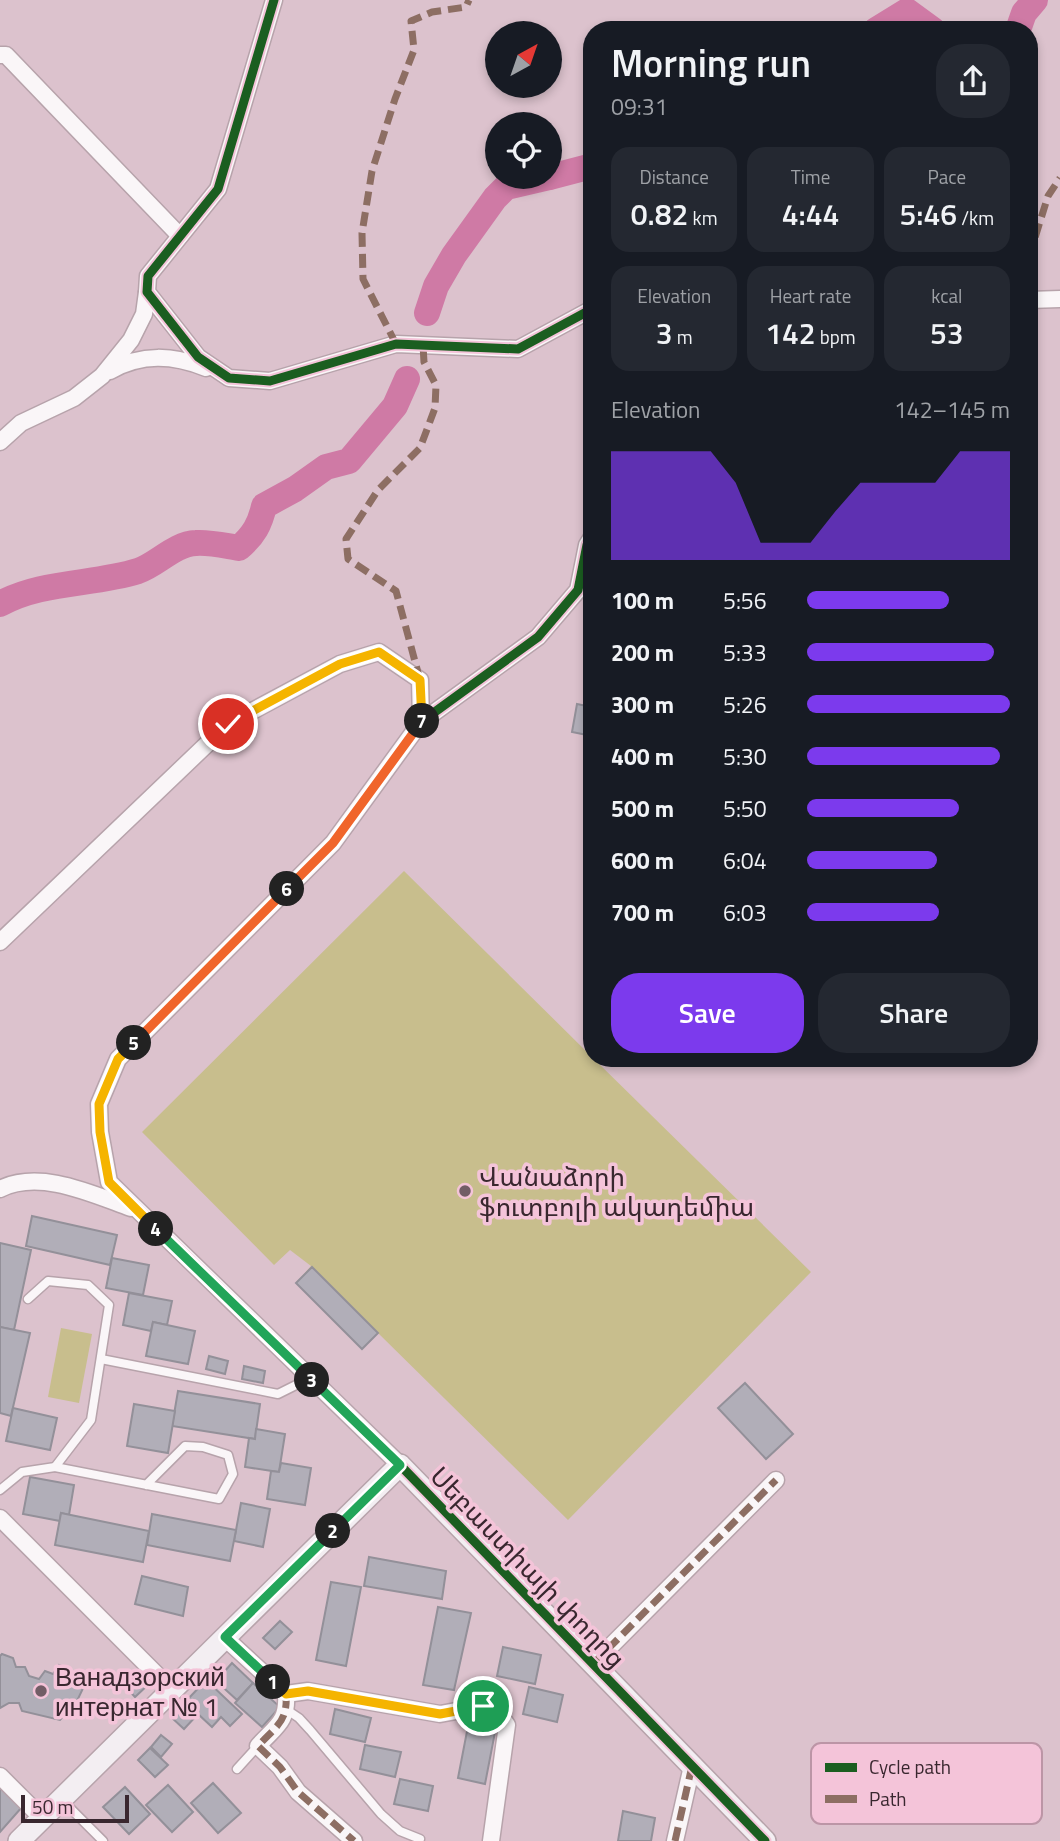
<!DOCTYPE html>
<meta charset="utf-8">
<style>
:root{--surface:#171b24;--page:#242831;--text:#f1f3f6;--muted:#9ea1a6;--accent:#7c3aed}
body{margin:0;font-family:"Titillium Web","Noto Sans Armenian",sans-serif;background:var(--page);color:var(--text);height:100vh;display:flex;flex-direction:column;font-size:26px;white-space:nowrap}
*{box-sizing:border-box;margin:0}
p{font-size:23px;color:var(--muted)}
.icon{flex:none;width:38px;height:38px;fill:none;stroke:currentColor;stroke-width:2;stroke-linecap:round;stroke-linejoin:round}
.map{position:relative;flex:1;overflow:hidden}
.side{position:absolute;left:583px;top:21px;width:455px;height:1046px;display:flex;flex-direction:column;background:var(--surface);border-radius:28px;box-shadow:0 4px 10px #0003}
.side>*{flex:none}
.needle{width:46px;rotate:40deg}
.buttons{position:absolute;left:485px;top:21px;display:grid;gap:14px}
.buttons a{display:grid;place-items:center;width:77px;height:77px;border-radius:50%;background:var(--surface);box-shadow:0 4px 10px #0003;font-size:35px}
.scale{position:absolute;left:21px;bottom:18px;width:108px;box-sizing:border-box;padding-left:7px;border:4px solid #39272f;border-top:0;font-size:19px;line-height:24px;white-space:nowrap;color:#39272f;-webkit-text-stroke:5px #f4c4d9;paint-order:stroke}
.pin{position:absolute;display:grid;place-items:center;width:60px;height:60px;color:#fff;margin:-30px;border:4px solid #fff;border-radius:50%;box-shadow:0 2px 7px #0007}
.km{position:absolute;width:35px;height:35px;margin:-18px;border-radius:50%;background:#222;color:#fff;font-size:19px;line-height:35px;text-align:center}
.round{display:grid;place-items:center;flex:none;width:74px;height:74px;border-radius:28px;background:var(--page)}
.headline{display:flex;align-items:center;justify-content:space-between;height:119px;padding:0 28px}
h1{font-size:38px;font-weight:600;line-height:52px}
.stats{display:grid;grid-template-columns:repeat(3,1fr);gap:10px;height:119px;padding:7px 28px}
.stats div{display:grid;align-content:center;border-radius:18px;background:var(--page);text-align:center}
.stats b{font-size:30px;font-weight:600}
.stats small{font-size:19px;font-weight:400}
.stats p{font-size:19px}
.chart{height:196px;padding:14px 28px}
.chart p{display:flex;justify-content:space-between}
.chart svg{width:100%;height:126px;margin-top:7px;fill:var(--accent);opacity:.7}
.primary-button{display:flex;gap:14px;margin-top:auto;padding:14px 28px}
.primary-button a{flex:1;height:80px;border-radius:28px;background:var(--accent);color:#fff;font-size:28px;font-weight:600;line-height:80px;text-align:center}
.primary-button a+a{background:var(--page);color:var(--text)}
ul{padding:0 28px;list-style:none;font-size:23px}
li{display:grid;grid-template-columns:112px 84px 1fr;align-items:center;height:52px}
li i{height:18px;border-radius:9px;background:var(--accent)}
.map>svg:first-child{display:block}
</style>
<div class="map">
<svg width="1060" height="1841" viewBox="0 0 1060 1841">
<rect width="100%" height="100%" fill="#dcc2cd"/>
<g fill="#c8be8d">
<path d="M404,871L591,1056L592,1059H594L811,1272L568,1520L378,1333L362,1349L296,1283L311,1266L290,1250L274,1265L142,1132Z"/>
<path d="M61,1328L92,1334L79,1403L48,1397Z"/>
</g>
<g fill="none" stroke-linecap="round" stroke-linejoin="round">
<g stroke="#cf7aa5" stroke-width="26">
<path d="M876,30L907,11L933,30"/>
<path d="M1018,30L1024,13L1035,0"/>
<path d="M550,177L592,166"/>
<path d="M427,313L436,286L454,255L495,198L506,187L549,177"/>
<path d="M0,604C41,581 93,585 138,571C158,564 174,544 196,543C210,542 226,546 239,548C254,535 260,524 264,506L295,489L326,467L349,461L395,406L407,379"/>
</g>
</g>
<g fill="#b1aeb8" stroke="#939099" stroke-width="2">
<path d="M577,704L592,707V736L572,732Z"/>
<path d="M32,1216L117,1235L110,1265L26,1246Z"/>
<path d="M0,1243L31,1250L14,1330L0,1327Z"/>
<path d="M112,1258L149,1265L143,1295L106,1288Z"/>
<path d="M312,1267L378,1333L362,1349L296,1283Z"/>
<path d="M129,1293L172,1301L167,1325L153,1322L151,1331L123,1325Z"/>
<path d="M153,1322L195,1331L188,1364L146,1356Z"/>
<path d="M0,1327L30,1333L11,1416L0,1413Z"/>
<path d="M209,1356L228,1361L225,1374L206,1369Z"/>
<path d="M244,1366L265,1371L263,1383L242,1379Z"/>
<path d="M745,1383L793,1434L766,1459L718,1408Z"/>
<path d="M178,1391L260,1404L255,1439L172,1426Z"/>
<path d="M134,1404L175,1411L168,1453L127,1446Z"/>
<path d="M13,1408L57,1418L50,1450L6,1441Z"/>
<path d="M256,1429L285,1434L279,1472L245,1467L249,1438L255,1439Z"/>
<path d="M281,1463L311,1468L305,1505L267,1499L271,1471L279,1472Z"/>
<path d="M30,1477L74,1485L69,1515L61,1513L60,1521L23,1514Z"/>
<path d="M241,1503L270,1509L263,1547L234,1541Z"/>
<path d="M61,1513L149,1531L143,1562L55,1545Z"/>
<path d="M152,1514L236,1530L230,1561L147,1545Z"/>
<path d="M369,1557L446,1571L442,1599L364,1586Z"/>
<path d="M142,1576L188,1587L183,1616L135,1604Z"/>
<path d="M331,1582L361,1587L346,1666L316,1660Z"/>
<path d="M438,1607L471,1613L454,1690L423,1685Z"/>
<path d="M280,1621L292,1632L275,1649L263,1638Z"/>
<path d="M503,1647L541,1655L535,1684L497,1676Z"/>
<path d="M2,1654L13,1658L16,1667H25L29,1676L39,1679L45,1671L53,1674L59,1665L70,1669L73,1676L86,1682L77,1701L60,1720L22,1711L19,1703H9L0,1708V1656Z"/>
<path d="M232,1663L253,1683L237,1700L216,1681Z"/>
<path d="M139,1671L150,1683L135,1697L124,1685Z"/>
<path d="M206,1680L242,1714L230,1726L221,1717L212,1727L198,1714L184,1729L171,1717Z"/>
<path d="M253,1683L280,1707L262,1727L235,1703Z"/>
<path d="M529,1687L563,1695L557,1722L523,1714Z"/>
<path d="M335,1709L371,1718L365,1742L330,1734Z"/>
<path d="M469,1721L496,1727L485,1784L458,1778Z"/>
<path d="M161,1735L172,1744L161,1757L151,1747Z"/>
<path d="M365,1745L401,1752L395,1777L360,1769Z"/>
<path d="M150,1748L168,1765L155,1777L138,1760Z"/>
<path d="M400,1779L433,1786L428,1811L394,1804Z"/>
<path d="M213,1783L241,1813L218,1833L191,1803Z"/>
<path d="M168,1785L193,1812L172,1832L146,1805Z"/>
<path d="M125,1787L150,1814L129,1834L103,1807Z"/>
<path d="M0,1788L22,1807L0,1832Z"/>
<path d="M623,1811L655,1818L651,1841H618Z"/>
</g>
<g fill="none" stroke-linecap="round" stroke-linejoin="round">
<defs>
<g id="lane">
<path d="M101,1359L278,1394L310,1378"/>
<path d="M55,1467L219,1499L233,1474L228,1455L203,1447L185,1446L146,1485"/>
<path d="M0,1490L22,1472L55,1467L91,1420L109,1305L88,1285L48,1281L28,1299"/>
<path d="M287,1710L299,1718L310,1730L381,1814L400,1831L420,1839"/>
<path d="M237,1769L258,1746"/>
<path d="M63,1801L103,1841"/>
</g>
<g id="street">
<path d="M274,0L218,189L148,276L147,292L198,357L229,378L270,381L396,344L518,349L592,309"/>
<path d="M0,55H6L180,236"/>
<path d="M1029,300L1060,299"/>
<path d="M110,371C142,353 173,355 206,368"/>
<path d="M0,442L21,423L74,398L102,376L131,340L144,314L147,292"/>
<path d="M0,942L228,724L340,664L379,652L420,680L421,722"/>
<path d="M0,1189C40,1169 92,1194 131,1208"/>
<path d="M400,1465L109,1182L100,1132L99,1104L118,1059L333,843L421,722L538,637L578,590L587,545L592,537"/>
<path d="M0,1518L172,1690"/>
<path d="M225,1638L286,1694L308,1691L440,1714L483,1706L498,1712L507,1725L491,1841"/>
<path d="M593,1664L776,1480"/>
<path d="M286,1694C288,1722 276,1726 258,1746L280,1767L298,1792L354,1841"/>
<path d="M0,1776L42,1818"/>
<path d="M675,1841L692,1766"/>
</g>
<path id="secondary" d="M19,1841L400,1465L765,1841"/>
</defs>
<use href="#lane" stroke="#b7a3ab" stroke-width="11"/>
<use href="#street" stroke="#b7a3ab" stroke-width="19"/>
<use href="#secondary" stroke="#b7a3ab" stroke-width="24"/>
<use href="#lane" stroke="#faf6f8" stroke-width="8"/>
<use href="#street" stroke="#faf6f8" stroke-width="16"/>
<use href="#secondary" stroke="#f3eef2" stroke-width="21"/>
<g stroke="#8d6e63" stroke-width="7" stroke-dasharray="14 7" stroke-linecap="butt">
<path d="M1029,257L1048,196L1060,178"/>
<path d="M396,344L363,279L362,233L372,171L395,99L414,50L411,21L432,12L466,7L469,0"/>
<path d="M420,680L396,591L348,559L346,539L378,490L420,448L435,408L436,385L424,362L423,345"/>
<path d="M593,1664L776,1480"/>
<path d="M286,1694C288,1722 276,1726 258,1746L280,1767L298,1792L354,1841"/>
<path d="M675,1841L692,1766"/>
</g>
<defs>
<g id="cycleway">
<path d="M274,0L218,189L148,276L147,292L198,357L229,378L270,381L396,344L518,349L592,309"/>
<path d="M592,537L587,545L578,590L538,637L421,722L333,843L118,1059L99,1104L100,1132L109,1182L400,1465L765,1841"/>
</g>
</defs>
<use href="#cycleway" stroke="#f4c4d9" stroke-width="13"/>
<use href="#cycleway" stroke="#1b5e20" stroke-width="9"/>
</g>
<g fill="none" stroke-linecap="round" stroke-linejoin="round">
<defs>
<path id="split-1" d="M273,1682L286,1694L308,1691L440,1714L483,1706"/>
<path id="split-2" d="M273,1682L225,1637L333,1531"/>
<path id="split-3" d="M312,1380L400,1465L333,1531"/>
<path id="split-4" d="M156,1229L312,1380"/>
<path id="split-5" d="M134,1043L118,1059L99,1104L100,1132L109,1182L156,1229"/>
<path id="split-6" d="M134,1043L287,889"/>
<path id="split-7" d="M287,889L333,843L422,721"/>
<path id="split-8" d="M228,724L340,664L379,652L420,680L422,721"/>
</defs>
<use href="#split-1" stroke="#fff" stroke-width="14"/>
<use href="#split-2" stroke="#fff" stroke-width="14"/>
<use href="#split-3" stroke="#fff" stroke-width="14"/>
<use href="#split-4" stroke="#fff" stroke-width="14"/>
<use href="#split-5" stroke="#fff" stroke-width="14"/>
<use href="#split-6" stroke="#fff" stroke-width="14"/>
<use href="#split-7" stroke="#fff" stroke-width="14"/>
<use href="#split-8" stroke="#fff" stroke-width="14"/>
<use href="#split-1" stroke="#f5b400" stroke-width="9"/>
<use href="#split-2" stroke="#22a559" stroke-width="9"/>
<use href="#split-3" stroke="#22a559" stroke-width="9"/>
<use href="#split-4" stroke="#22a559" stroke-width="9"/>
<use href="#split-5" stroke="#f5b400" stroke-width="9"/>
<use href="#split-6" stroke="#f0652b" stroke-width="9"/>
<use href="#split-7" stroke="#f0652b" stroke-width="9"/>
<use href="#split-8" stroke="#f5b400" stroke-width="9"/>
</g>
<g fill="#725d66" stroke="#f4c4d9" stroke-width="2.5">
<circle cx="465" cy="1191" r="7"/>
<circle cx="41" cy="1691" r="7"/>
</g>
<g text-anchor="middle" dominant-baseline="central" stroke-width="7" stroke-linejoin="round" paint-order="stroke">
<g font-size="26" fill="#39272f" stroke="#f4c4d9" text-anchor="start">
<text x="479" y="1176">Վանաձորի<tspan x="479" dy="30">ֆուտբոլի ակադեմիա</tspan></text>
<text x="55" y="1676">Ванадзорский<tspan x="55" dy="30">интернат № 1</tspan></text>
</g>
<g font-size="26" fill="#39272f" stroke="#f4c4d9">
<text transform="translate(528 1567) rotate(46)">Սեբաստիայի փողոց</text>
</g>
</g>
<rect x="811" y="1743" width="231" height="81" rx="10" fill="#f4c4d9" stroke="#bc95a6" stroke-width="2"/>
<rect x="825" y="1763" width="32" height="9" fill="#1b5e20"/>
<rect x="825" y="1795" width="32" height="8" fill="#8d6e63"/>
<g font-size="19" fill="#39272f">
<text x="869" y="1774">Cycle path</text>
<text x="869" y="1806">Path</text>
</g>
</svg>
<div class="buttons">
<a><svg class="needle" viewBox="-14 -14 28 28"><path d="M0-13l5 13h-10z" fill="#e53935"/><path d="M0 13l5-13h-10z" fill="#9ea1a6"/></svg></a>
<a><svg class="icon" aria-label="locate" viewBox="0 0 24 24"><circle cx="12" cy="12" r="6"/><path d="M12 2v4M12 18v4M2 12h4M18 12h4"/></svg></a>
</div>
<div class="scale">50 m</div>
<div class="pin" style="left:483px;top:1706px;background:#1e9e55"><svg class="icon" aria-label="arrive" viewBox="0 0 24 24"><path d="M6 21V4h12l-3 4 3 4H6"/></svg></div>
<div class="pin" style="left:228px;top:724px;background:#d93025"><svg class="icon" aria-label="check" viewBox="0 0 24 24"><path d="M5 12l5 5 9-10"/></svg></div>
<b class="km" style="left:273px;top:1682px">1</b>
<b class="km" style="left:333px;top:1531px">2</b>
<b class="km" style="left:312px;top:1380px">3</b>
<b class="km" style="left:156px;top:1229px">4</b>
<b class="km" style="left:134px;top:1043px">5</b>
<b class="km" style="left:287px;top:889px">6</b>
<b class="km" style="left:422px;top:721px">7</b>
<section class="side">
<div class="headline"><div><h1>Morning run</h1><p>09:31</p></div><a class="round"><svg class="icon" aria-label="share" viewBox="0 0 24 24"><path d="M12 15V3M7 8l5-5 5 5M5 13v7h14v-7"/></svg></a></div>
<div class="stats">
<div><p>Distance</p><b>0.82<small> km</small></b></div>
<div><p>Time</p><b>4:44</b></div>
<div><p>Pace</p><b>5:46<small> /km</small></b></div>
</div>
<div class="stats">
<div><p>Elevation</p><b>3<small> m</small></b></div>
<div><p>Heart rate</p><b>142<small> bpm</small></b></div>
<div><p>kcal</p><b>53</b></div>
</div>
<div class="chart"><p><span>Elevation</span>142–145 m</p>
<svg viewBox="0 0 160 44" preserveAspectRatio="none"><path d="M0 44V6L10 6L20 6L30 6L40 6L50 17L60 38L70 38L80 38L90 27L100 17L110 17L120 17L130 17L140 6L150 6L160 6V44z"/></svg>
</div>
<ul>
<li><b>100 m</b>5:56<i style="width:70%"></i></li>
<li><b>200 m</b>5:33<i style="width:92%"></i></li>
<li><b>300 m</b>5:26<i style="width:100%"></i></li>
<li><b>400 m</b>5:30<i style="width:95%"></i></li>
<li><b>500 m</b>5:50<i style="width:75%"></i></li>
<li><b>600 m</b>6:04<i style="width:64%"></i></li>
<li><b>700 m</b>6:03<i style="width:65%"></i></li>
</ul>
<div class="primary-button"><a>Save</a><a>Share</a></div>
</section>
</div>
